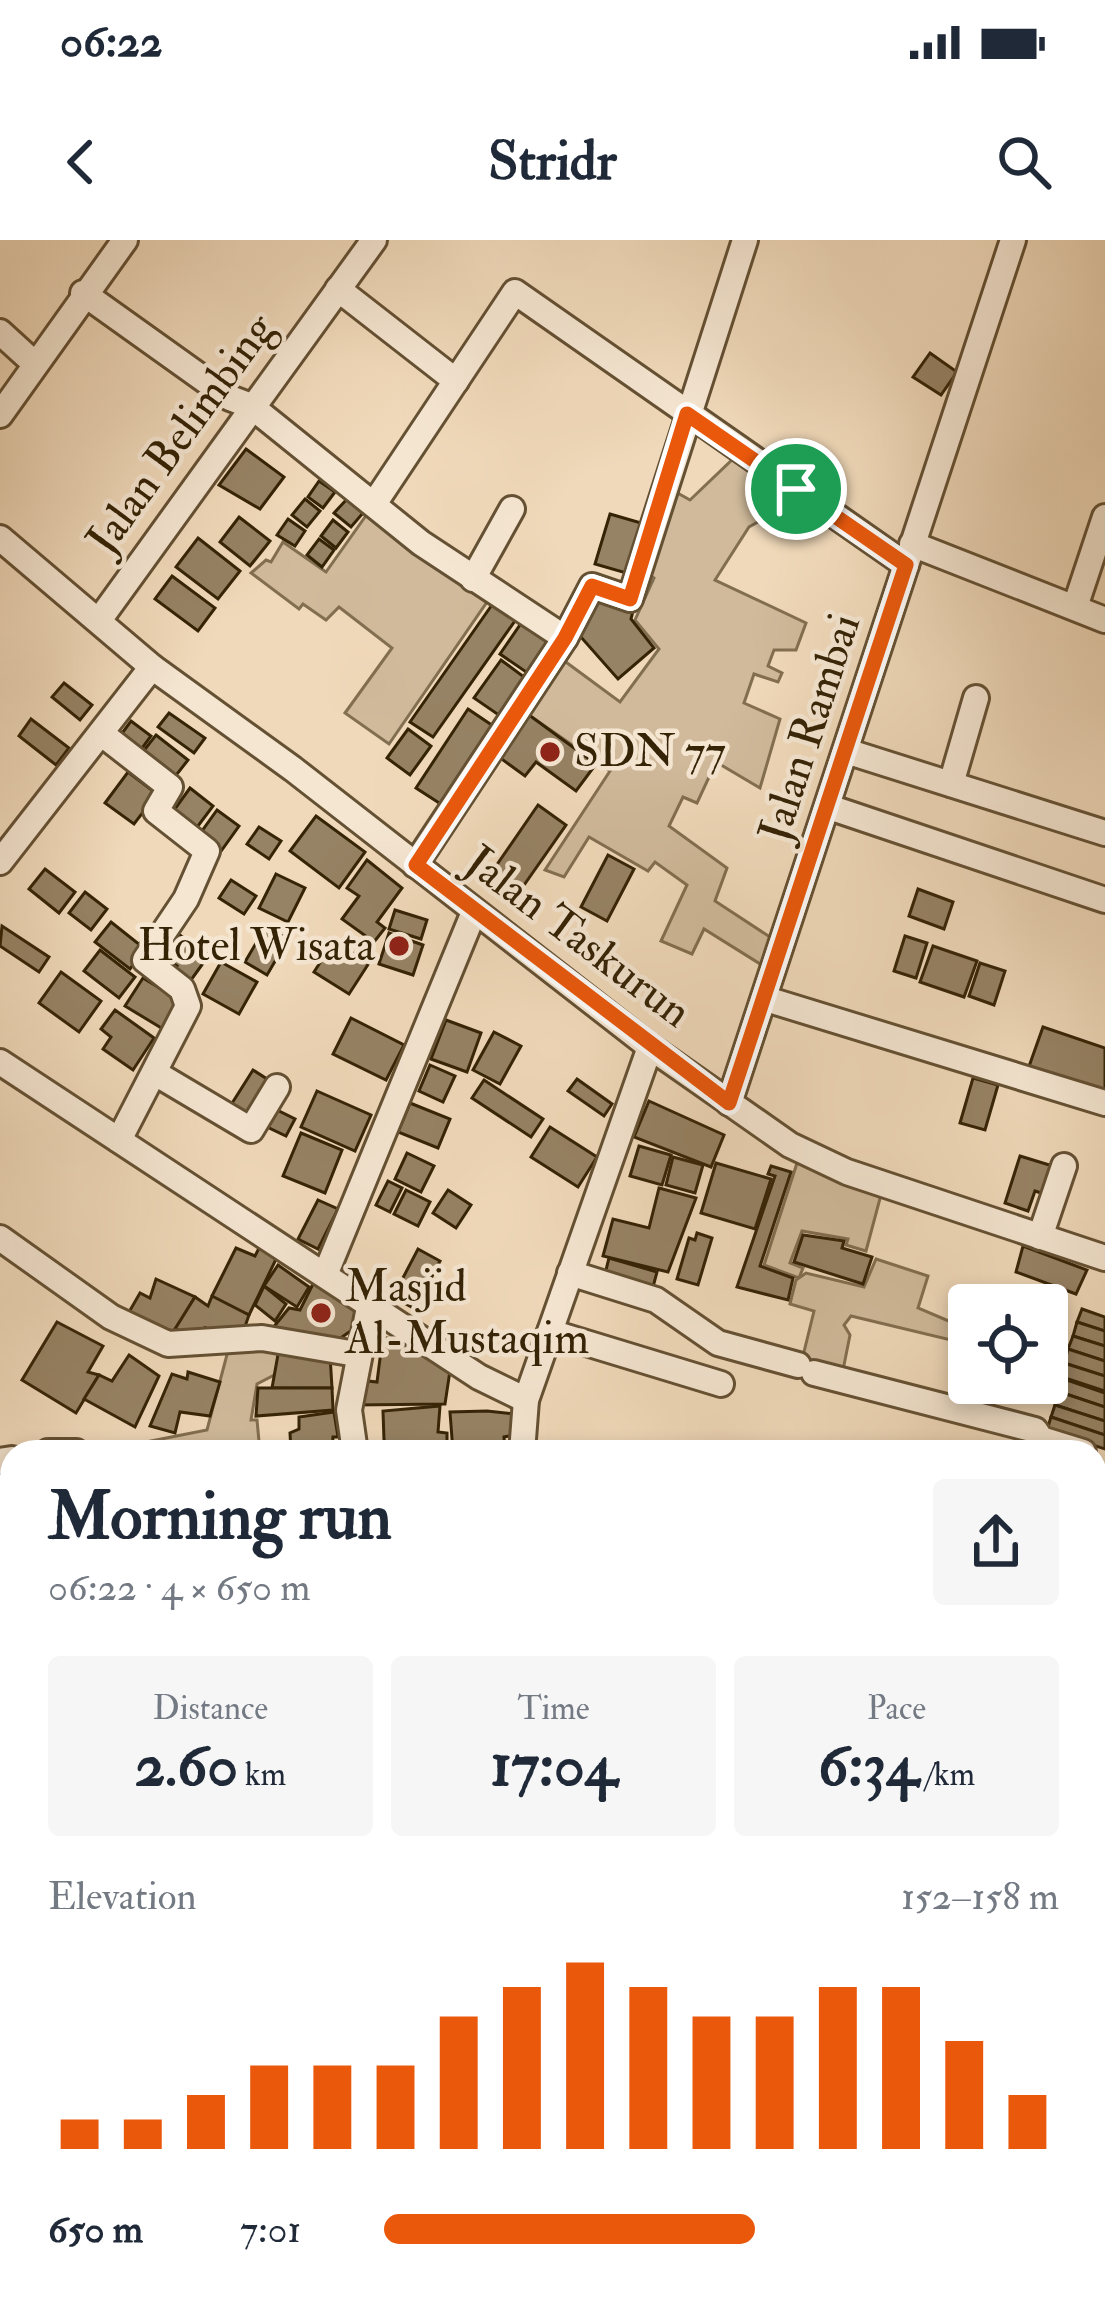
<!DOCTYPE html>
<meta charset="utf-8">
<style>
:root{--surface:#fff;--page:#f6f6f7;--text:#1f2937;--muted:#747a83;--accent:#ea580c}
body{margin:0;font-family:"IM FELL Double Pica",serif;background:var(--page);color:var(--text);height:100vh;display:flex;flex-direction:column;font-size:45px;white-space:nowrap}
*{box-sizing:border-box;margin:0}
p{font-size:39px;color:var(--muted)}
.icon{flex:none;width:66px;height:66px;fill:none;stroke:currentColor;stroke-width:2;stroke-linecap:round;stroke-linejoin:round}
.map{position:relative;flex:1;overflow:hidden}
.side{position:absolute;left:0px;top:1200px;width:1107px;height:861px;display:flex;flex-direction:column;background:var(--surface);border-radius:36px 36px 0 0;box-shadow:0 6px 18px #0003}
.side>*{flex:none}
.tools{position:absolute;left:948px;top:1044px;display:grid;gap:24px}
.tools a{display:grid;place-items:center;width:120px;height:120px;border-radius:12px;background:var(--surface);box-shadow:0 6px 18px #0003;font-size:60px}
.pin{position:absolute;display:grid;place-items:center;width:102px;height:102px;color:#fff;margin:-51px;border:6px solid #fff;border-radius:50%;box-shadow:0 3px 12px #0007}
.round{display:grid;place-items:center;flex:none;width:126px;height:126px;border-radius:12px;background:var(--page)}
.headline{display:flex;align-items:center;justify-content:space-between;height:204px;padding:0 48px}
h1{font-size:66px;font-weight:700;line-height:90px}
.figures{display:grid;grid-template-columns:repeat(3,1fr);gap:18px;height:204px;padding:12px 48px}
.figures div{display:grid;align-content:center;border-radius:12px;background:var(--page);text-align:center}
.figures b{font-size:60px;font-weight:700}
.figures small{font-size:33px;font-weight:400}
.figures p{font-size:33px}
.chart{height:336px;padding:24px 48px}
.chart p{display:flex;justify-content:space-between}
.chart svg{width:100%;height:216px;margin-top:12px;stroke:var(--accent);stroke-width:6}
ul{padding:0 48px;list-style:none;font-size:39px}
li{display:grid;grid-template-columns:192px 144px 1fr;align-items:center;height:90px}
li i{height:30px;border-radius:15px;background:var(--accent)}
.status{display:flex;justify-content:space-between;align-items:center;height:84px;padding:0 60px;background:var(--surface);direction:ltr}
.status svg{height:33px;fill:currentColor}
header{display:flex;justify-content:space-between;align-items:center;height:156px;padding:0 48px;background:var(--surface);font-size:54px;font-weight:700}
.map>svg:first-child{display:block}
</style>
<div class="status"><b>06:22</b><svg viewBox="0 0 49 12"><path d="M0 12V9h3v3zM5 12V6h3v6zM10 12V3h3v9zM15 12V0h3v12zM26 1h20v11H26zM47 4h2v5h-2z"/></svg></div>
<header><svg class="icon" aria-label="back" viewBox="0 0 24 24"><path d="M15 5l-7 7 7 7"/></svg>Stridr<svg class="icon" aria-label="search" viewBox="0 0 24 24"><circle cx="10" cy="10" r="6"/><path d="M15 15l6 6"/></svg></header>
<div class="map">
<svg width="1105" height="2059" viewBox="0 0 1105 2059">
<rect width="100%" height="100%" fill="#f0d9ba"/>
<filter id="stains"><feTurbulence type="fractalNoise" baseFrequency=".00167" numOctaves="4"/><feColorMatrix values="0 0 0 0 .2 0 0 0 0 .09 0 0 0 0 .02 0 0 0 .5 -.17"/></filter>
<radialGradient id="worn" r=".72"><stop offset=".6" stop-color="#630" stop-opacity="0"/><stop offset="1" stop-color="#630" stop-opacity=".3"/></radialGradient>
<g fill="#d0ba9b" stroke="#826e50" stroke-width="3">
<path d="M734,218L799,259L749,287L715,340L806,383L796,410H774L768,426L782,433L778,442L754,434L744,463L780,479L760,548L716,522L697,563L683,557L669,586L727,628L715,661L776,701L765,727L704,689L692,714L661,701L687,645L655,622L648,631L589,597L564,637L545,630L610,531L523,471L559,417L620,462L659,409L635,380L654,338L640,328L665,246L690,260Z"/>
<path d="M370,270L489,359L389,504L345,473L392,408L339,367L326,380L303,364L299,369L251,333L266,320L271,322L283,302L326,332Z"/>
<path d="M798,920L882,951L866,1011L846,1005L848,999L802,991L790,1023L803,1028L799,1038L764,1025Z"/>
<path d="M876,1019L928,1036L918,1068L958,1085L955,1101L851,1076L844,1085L850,1095L842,1135L802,1120L814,1071L790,1064L796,1040L806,1033L864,1047Z"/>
<path d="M229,1107L279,1109L278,1133L257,1144L251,1180H257L260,1212H143L141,1203L207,1190Z"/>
</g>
<g fill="#968264" stroke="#352306" stroke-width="3">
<path d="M930,113L957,132L941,155L913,137Z"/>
<path d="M246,209L284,237L260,269L219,245Z"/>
<path d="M319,241L335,252L323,268L308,257Z"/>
<path d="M305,259L320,271L307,287L292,275Z"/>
<path d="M347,259L363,273L351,287L334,273Z"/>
<path d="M610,274L648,285L633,335L595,324Z"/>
<path d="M239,277L270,301L250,326L220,302Z"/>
<path d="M288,279L305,291L295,306L277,295Z"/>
<path d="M333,280L348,292L336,308L321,296Z"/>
<path d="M198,298L240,331L218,359L176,327Z"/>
<path d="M319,299L334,310L322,327L307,315Z"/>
<path d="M172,336L215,368L198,391L155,359Z"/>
<path d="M597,351L634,367L631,379L654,408L618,439L572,387Z"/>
<path d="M494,362L517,378L433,497L410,482Z"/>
<path d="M526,376L558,397L532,436L500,414Z"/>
<path d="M501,420L532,443L506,480L474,458Z"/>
<path d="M64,443L92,465L80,480L52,457Z"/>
<path d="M468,469L502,492L450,570L416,548Z"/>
<path d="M169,473L205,498L194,513L158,487Z"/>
<path d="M529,475L596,524L576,551L536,522L525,536L499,517Z"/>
<path d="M31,479L69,508L56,525L19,496Z"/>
<path d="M131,481L151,496L140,511L120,496Z"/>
<path d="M408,489L431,506L410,535L387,518Z"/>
<path d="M156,495L188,520L170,543L138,518Z"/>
<path d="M128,532L157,554L134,584L105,563Z"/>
<path d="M190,548L213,566L192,594L169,577Z"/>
<path d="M538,565L566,585L515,658L487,639Z"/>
<path d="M217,570L239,586L219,614L197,598Z"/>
<path d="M316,576L365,612L339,648L290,611Z"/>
<path d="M259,587L281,601L269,619L247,604Z"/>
<path d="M608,615L634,629L607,681L581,667Z"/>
<path d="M367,620L402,648L377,682L385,688L374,702L342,679L359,656L347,648Z"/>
<path d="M45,629L75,652L59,673L29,649Z"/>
<path d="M276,634L305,648L288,682L259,668Z"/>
<path d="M231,640L256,656L244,674L219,658Z"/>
<path d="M918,649L953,662L944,689L909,676Z"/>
<path d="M85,652L107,669L91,690L69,673Z"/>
<path d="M395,670L427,680L421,699L389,689Z"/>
<path d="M111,682L145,709L130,729L95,702Z"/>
<path d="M2,686L49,717L39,732L0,706Z"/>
<path d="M266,686L288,699L267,735L245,722Z"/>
<path d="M171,689L209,715L186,747L170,736L177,726L156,712Z"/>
<path d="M389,693L423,705L413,735L379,724Z"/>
<path d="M905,696L927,703L916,738L894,731Z"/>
<path d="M334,701L369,723L349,754L314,732Z"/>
<path d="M933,706L977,721L964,757L920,742Z"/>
<path d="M100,710L135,737L119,758L84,731Z"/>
<path d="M221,722L257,742L239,774L203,754Z"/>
<path d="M980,723L1005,731L994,765L969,756Z"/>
<path d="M61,732L101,761L79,792L39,763Z"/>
<path d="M143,738L181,761L163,789L125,766Z"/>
<path d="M115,770L154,798L133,830L103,809L111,797L101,789Z"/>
<path d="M351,778L404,805L386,840L333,814Z"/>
<path d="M446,780L481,793L467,832L431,819Z"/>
<path d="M1043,787L1105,808V859L1027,832Z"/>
<path d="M494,792L521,806L500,844L473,830Z"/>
<path d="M430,825L455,836L443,862L419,851Z"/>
<path d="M253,830L275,844L251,882L229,868Z"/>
<path d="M973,838L998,845L985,890L960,883Z"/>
<path d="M577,839L612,864L604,876L568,851Z"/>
<path d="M484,840L543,879L531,897L472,858Z"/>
<path d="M317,851L371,875L355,911L301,887Z"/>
<path d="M649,861L724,895L711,927L634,897Z"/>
<path d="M410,863L450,879L438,908L398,892Z"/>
<path d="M271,867L295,879L286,896L263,885Z"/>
<path d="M550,887L597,917L578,947L531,917Z"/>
<path d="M301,893L342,910L325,953L283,936Z"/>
<path d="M639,906L671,915L662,945L630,936Z"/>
<path d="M407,913L434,926L421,952L395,939Z"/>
<path d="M1020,916L1056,927L1047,955L1035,951L1028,971L1005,963Z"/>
<path d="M673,917L703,925L695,953L666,945Z"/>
<path d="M716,923L771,939L755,989L701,973Z"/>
<path d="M771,926L791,932L760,1026L793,1038L788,1060L737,1047L775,936L768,934Z"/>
<path d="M388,941L402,948L390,972L376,965Z"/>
<path d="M659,948L696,958L668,1032L603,1016L613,979L649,988Z"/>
<path d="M406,950L430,962L418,986L394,974Z"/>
<path d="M448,950L471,965L456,988L433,973Z"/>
<path d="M318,960L338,969L318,1009L298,999Z"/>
<path d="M697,993L712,998L698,1045L677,1039L689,998L695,1000Z"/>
<path d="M803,995L844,1001L842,1008L872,1017L863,1044L794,1022Z"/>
<path d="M261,1004L279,1013L249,1075L216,1062L212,1056L236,1008L255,1016Z"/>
<path d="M1023,1006L1087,1030L1076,1054L1016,1032Z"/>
<path d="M418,1009L440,1021L415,1069L393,1057Z"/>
<path d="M609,1018L657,1032L653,1047L605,1034Z"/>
<path d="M278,1025L309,1047L297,1067L264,1046Z"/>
<path d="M316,1038L357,1069L352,1090L335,1102L272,1089L289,1068L300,1070Z"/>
<path d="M156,1039L195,1057L173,1094L129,1072L140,1053L150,1058Z"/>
<path d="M264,1046L286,1064L275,1081L255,1065Z"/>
<path d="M212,1056L249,1075L241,1098L206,1088L210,1100L175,1089L195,1057L208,1066Z"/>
<path d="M1082,1069L1105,1077V1091L1077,1082Z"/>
<path d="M57,1082L103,1106L88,1132L99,1135L76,1173L22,1140Z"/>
<path d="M1077,1082L1105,1091V1106L1073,1096Z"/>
<path d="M368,1096L412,1101L451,1124L445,1164L355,1165L359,1140L377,1142L382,1103L367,1102Z"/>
<path d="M1073,1096L1105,1106V1121L1068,1109Z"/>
<path d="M279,1109L330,1115L332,1148H272Z"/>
<path d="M1068,1109L1105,1121V1136L1064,1123Z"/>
<path d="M129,1115L159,1136L135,1187L84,1159L99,1135L112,1141Z"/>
<path d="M1064,1123L1105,1136V1151L1059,1136Z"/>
<path d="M188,1132L220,1142L210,1176L180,1172L175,1193L150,1186L172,1134L187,1139Z"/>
<path d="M1064,1139L1105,1153V1167L1060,1152Z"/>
<path d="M258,1148H332L333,1170L256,1176Z"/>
<path d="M1060,1152L1105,1167V1181L1055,1165Z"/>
<path d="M1055,1165L1105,1181V1195L1051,1177Z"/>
<path d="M440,1166L438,1192L447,1193V1202L392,1208L384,1200L383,1171Z"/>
<path d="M487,1171L515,1174L513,1195L504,1197L505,1212H453L450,1172Z"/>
<path d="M334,1172L338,1197H333L332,1212H291L290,1193L299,1189V1177Z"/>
<path d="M1051,1177L1105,1195V1209L1047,1190Z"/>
<path d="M447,1202V1212H393L392,1208Z"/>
<path d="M2,1514L3,1527H12V1543L4,1544L6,1573L0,1574Z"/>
<path d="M0,1809L12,1810L10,1850L0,1849Z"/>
<path d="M1095,1978L1105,1980V2059H1081L1079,2049H1095Z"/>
<path d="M20,2049H54L63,2051L61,2059H18Z"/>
<path d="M118,2049H161L159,2059H115Z"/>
<path d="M346,2049H393L391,2059H344Z"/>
<path d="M795,2049H832L853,2056L819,2059Z"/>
</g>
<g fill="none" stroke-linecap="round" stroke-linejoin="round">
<defs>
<g id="minor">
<path d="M338,49L456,141"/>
<path d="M83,53L230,158L251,166L421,303L565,398"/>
<path d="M0,92L34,123"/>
<path d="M0,175L125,0"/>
<path d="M374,264L515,52L906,325"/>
<path d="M0,298L152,427L293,529L650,807L790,905L847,932L1105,1018"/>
<path d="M912,304L1105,380"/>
<path d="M473,339L512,269"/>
<path d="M1075,367L1105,277"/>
<path d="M100,379L374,0"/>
<path d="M102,494L170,547L156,571L207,611L186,659L145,720L182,749L188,766L119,900"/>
<path d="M846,511L1105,593"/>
<path d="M951,544L976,458"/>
<path d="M829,567L1105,660"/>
<path d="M0,622L152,427"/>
<path d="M415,625L565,398L592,346L630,359L745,0"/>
<path d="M766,759L1105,863"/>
<path d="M0,822L479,1137L526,1160"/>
<path d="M155,833L251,890L277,847"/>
<path d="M729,863L1013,0"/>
<path d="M1040,997L1064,926"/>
<path d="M0,998L111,1077L168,1104L262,1098L356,1114"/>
<path d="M570,1033L656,1060L718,1103L798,1125"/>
<path d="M325,1035L474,672"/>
<path d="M550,1092L721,1144"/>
<path d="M814,1133L1035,1190L1041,1199L1083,1212"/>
<path d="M48,1212H76"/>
<path d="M355,1212L349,1170L370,1062"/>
<path d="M522,1212L526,1160L650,807"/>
<path d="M0,1221L12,1219"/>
<path d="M0,1595L12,1594"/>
<path d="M0,1755H12"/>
<path d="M98,2059L101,2049"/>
<path d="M342,2059L344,2049"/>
<path d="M495,2059L497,2049"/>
<path d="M633,2059L636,2049"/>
</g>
<g id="major">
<path d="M1095,1369L1105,1335"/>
<path d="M1095,1491L1105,1460"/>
<path d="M1095,1825L1105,1827"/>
<path d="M881,2059L884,2049"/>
<path d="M914,2059L917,2049"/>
</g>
</defs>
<use href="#minor" stroke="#645033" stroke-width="30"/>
<use href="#major" stroke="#352306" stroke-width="36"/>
<use href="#minor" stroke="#f5e6d2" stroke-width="24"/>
<use href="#major" stroke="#f0d9ba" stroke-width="30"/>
</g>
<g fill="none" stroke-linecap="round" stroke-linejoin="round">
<defs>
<path id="route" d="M687,174L906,325L729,863L416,625L565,398L592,346L630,359Z"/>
</defs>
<use href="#route" stroke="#fff" stroke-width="24"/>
<use href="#route" stroke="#ea580c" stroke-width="15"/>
</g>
<g fill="#8f2418" stroke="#f5e6d2" stroke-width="4.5">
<circle cx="550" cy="512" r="12"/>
<circle cx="399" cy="706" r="12"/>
<circle cx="321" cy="1073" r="12"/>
</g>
<g text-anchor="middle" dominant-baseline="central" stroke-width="9" stroke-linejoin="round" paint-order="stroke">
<g font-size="45" fill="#352306" stroke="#f5e6d2">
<text transform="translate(181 194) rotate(-54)">Jalan Belimbing</text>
<text transform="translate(810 488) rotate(-72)">Jalan Rambai</text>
<text transform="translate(578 697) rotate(37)">Jalan Taskurun</text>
</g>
<g font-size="45" fill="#352306" stroke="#f5e6d2" text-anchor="start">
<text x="574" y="512">SDN 77</text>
<text x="375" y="706" text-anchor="end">Hotel Wisata</text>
<text x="345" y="1047">Masjid<tspan x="345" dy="52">Al-Mustaqim</tspan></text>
</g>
</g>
<rect width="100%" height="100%" filter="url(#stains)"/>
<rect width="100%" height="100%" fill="url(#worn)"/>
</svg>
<div class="tools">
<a><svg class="icon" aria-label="locate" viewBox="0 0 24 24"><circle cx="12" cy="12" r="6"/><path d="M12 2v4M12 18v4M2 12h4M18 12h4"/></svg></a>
</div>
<div class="pin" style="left:796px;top:249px;background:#1e9e55"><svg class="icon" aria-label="arrive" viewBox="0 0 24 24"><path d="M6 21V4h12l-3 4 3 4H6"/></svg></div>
<section class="side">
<div class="headline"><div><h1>Morning run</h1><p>06:22 · 4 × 650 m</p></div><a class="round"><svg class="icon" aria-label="share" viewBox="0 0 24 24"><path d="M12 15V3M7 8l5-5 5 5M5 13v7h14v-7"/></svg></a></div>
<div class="figures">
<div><p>Distance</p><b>2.60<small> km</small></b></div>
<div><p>Time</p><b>17:04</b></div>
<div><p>Pace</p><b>6:34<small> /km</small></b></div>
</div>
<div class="chart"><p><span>Elevation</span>152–158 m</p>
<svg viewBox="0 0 160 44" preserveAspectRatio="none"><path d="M5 44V38M15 44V38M25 44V33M35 44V27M45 44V27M55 44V27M65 44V17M75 44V11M85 44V6M95 44V11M105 44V17M115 44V17M125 44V11M135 44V11M145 44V22M155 44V33"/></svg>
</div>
<ul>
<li><b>650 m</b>7:01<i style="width:55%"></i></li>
</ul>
</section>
</div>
